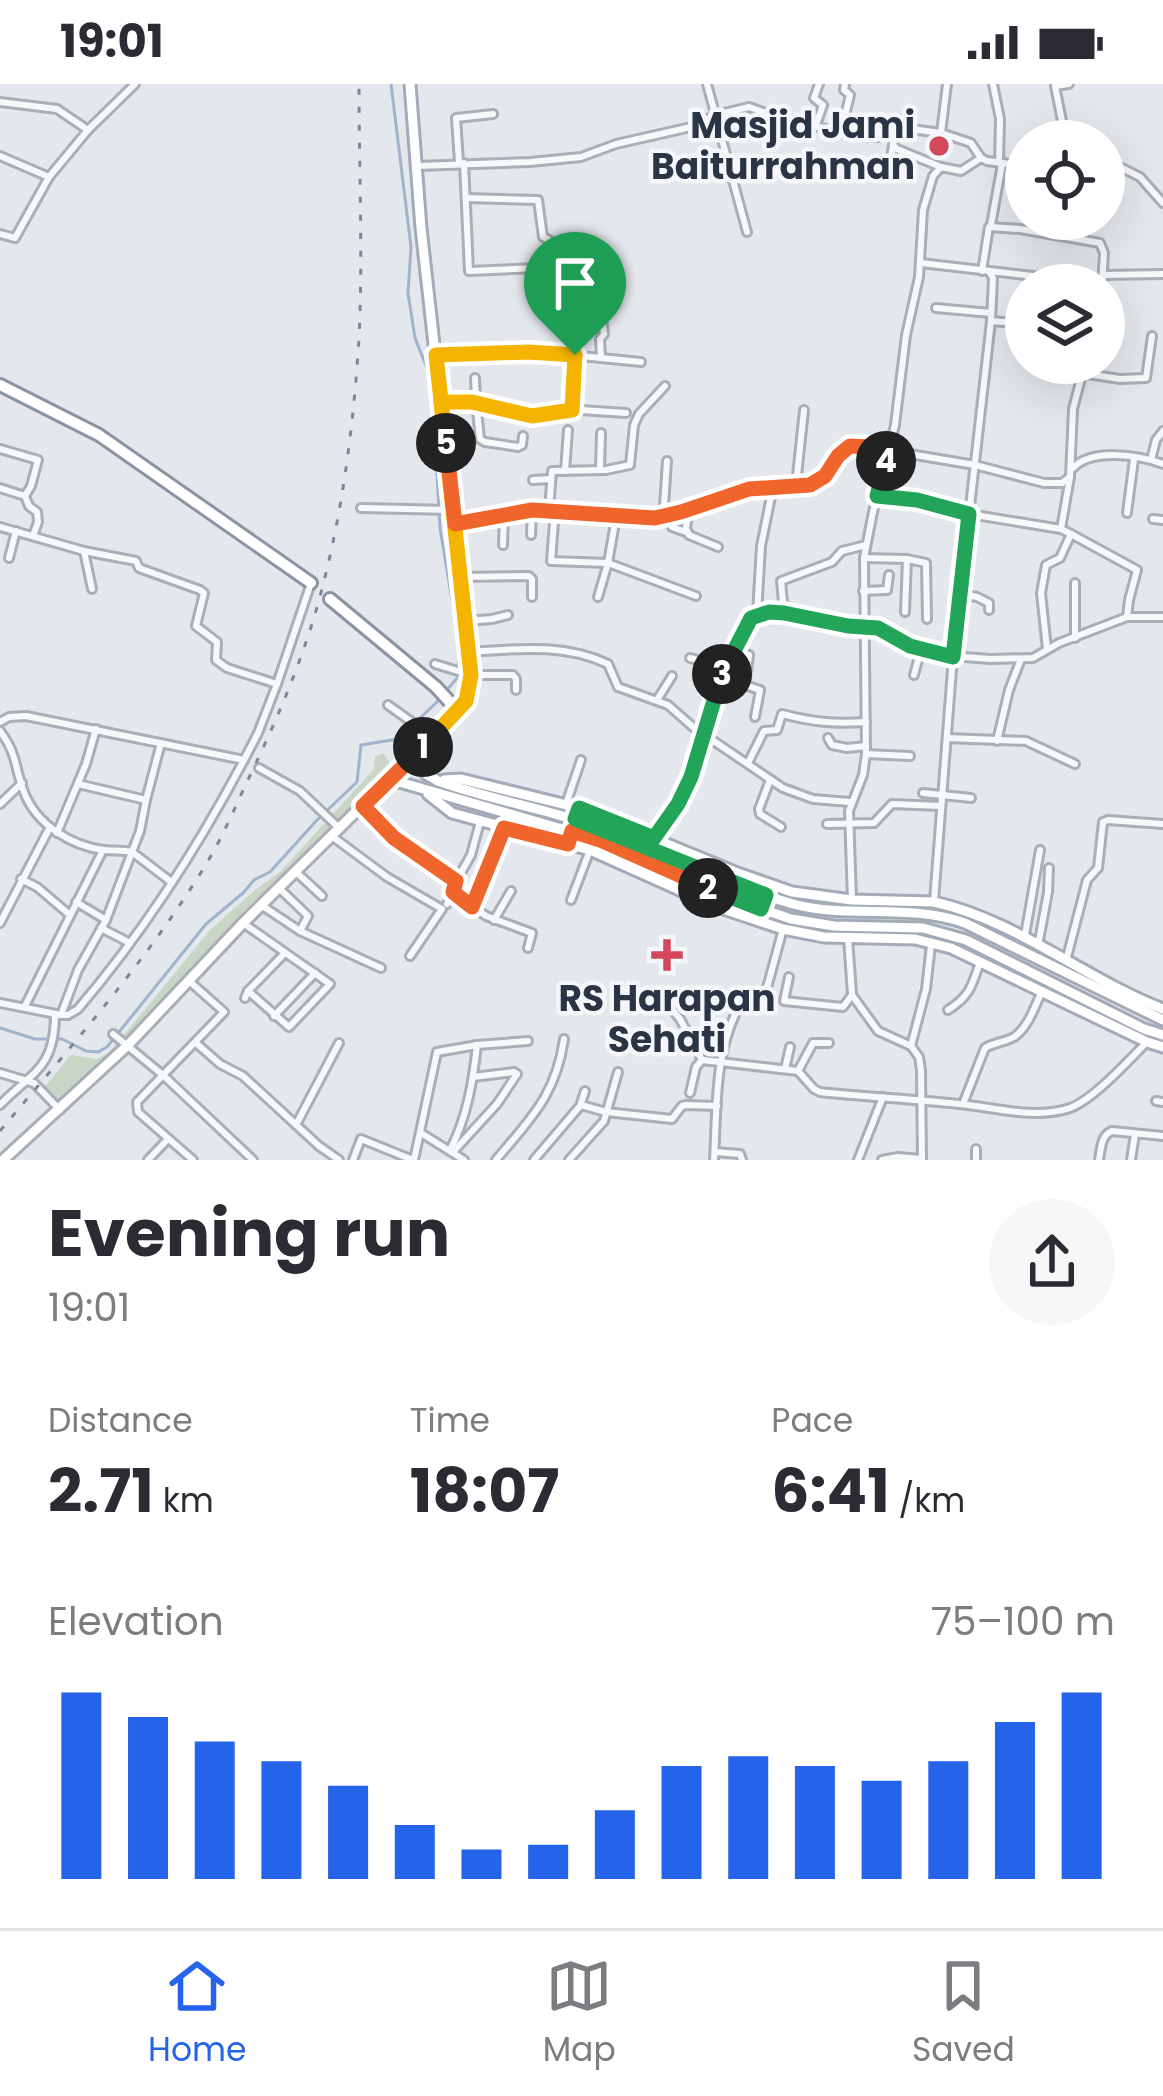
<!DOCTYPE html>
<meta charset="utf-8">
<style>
:root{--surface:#fff;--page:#f7f7f7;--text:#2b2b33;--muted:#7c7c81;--line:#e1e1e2;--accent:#2563eb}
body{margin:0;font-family:Poppins,sans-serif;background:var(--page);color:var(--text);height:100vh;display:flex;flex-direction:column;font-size:45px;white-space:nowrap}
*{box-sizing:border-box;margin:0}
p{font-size:39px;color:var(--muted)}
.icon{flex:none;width:66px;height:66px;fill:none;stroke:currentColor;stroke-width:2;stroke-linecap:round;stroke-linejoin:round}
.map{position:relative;height:1076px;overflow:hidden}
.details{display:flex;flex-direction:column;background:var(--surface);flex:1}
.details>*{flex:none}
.buttons{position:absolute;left:1005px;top:36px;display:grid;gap:24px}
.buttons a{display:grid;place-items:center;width:120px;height:120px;border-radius:50%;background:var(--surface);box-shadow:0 12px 48px #0002;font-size:60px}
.pin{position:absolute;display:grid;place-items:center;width:102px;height:102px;color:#fff;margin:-123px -51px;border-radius:50% 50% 50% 0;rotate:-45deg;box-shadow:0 0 12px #0007}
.pin .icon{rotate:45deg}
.km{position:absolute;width:60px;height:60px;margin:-30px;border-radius:50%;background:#222;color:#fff;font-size:33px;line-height:60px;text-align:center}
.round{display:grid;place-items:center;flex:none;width:126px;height:126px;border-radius:63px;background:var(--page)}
.headline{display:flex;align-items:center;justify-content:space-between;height:204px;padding:0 48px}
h1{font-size:66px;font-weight:700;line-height:90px}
.stats{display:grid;grid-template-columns:repeat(3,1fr);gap:18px;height:204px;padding:12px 48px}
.stats div{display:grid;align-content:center}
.stats b{font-size:60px;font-weight:700}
.stats small{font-size:33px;font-weight:400}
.stats p{font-size:33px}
.chart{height:336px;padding:24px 48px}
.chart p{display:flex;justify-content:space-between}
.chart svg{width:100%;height:216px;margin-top:12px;stroke:var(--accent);stroke-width:6}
.status{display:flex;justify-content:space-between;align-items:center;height:84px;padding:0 60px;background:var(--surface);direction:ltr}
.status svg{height:33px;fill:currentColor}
.menu{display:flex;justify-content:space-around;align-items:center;height:168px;border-top:3px solid var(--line);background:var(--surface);font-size:33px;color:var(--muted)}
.menu a{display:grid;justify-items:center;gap:6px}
.menu .current{color:var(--accent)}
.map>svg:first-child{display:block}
</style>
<div class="status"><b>19:01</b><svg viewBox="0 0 49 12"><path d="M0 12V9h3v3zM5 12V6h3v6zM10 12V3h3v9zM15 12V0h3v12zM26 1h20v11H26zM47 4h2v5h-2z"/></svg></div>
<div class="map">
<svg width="1163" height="1076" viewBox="0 0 1163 1076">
<rect width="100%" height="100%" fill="#e4e7ec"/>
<path fill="#c9d6c5" d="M383,669L395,686L59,1021L44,1004L71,971L96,975L109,969L210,846L255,806L281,787L374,685L375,673Z"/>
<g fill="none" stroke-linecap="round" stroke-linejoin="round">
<g stroke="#9fb4cc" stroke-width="3">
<path d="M391,0L411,163L408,209L415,254L432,297L440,444L458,553L459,592L445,608"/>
<path d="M0,944L35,955H62L86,967L98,968L107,963L206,840L243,809L254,796L270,788L317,736L357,698L361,661L398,655L439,616"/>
</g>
<defs>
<g id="street">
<path d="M707,0L747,148"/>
<path d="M993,0L1000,35L999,79"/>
<path d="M0,18L57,25L88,46"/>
<path d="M816,41L823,21L814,14L819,0"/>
<path d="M841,48L850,11L844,6L845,0"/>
<path d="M941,49L947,0"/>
<path d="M1066,57L1055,2L1069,0"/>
<path d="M893,61L897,65L941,83"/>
<path d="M0,72L49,93L88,46L135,0"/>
<path d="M459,78L456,34L493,30"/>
<path d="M1104,78L1114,80L1140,93L1163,119"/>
<path d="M464,79L469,187L587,182L591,213L600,219L604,250L600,255L601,274"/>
<path d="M418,82L530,78L581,73L616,60L691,43L716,31L749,23L785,36L859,52L878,53L911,45L941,49L971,59L981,74L987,77L1026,82"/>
<path d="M889,86L895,49"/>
<path d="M467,114L538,116L543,153L549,156L553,184"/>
<path d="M991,141L1002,80"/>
<path d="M0,150L15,154L49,93"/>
<path d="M921,179L1102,200"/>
<path d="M982,187L989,143L1020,145L1100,159L1104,169L1102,201"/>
<path d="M1103,191L1163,190"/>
<path d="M1104,218V231"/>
<path d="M936,224L991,229"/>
<path d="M991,237L1026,240"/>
<path d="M436,271L551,269L641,278"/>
<path d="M1081,289L1120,295L1146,294L1152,252"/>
<path d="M475,294L476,318L532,332L565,325L626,329"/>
<path d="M441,318H476L480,355L485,358L518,363L522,361L523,352"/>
<path d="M572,326L575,271"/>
<path d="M0,365L38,376L31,402L25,412"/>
<path d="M1151,376L1156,356L1163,347"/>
<path d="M1073,384C1092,364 1139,371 1163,380"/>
<path d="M600,386L601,349"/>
<path d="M565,387L568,346"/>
<path d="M533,396L550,395"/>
<path d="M796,401L804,326"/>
<path d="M0,404L25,412L29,422L37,428L38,438L33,452"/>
<path d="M877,412L917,415L969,430L1061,445L1071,450L1137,486L1129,516L1127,533"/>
<path d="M361,424L453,426"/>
<path d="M689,425L686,444L689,451L718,463"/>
<path d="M549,426L552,387L606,386L630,381L634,341L639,330L665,302"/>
<path d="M555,426L551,477L608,479L696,512"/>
<path d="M1127,429L1134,375"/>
<path d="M657,431L664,422L667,377"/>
<path d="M1153,435L1163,436"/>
<path d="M456,439L532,426L651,434L681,428L749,405L810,401L825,391L846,364L856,361L975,381L1044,399H1062L1070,393"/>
<path d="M0,443L84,467L136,477L139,484L200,506L204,509L196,542L217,558L216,576L227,584L277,600L258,649L244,676L26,632L9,633L0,638"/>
<path d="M672,443L686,448"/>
<path d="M1061,445L1070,393L1073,325L1085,279"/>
<path d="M531,451L532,426"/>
<path d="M503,461L504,431"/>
<path d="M84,467L92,505"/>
<path d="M9,474L16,447"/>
<path d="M864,474L907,475L926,479L927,535"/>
<path d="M461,493L529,492L532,495V513"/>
<path d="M1075,499V554"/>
<path d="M863,507L887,506L889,491"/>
<path d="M961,510L977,513L989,519V526"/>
<path d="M598,513L608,479L616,433"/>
<path d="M905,528L907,475"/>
<path d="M784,529L781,497L832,478L842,467L866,461"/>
<path d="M757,530L784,529L847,542L878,544L910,562L939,571L990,575L1033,574L1059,559L1127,533H1163"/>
<path d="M757,530L761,462L773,403"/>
<path d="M466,537L492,535L508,531"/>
<path d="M1047,565L1041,509L1046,481L1060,474L1071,450"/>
<path d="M734,567L749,571L745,601L760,606L755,633"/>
<path d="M469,568C517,565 564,559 608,580L618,603L668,621L693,643L783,704L813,715L850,718"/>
<path d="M690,574L724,583"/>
<path d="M435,580L471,591H513L516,595V606"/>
<path d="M914,591L921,565"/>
<path d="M277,600L311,499"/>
<path d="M657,616L672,592"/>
<path d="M388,621L430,651"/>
<path d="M0,647C18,671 14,683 24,708C36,740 71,762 104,766C114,767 123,766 132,768L106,836L78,886L61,931L0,919"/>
<path d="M828,654L832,661L847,664L866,662"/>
<path d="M947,654L1026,657L1075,680"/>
<path d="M997,657L1009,606L1021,575"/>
<path d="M866,670L910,672"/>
<path d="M748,679L764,647L777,646L782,630C813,638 833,640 866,638"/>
<path d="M259,684L300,707L338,743"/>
<path d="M770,696L759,725L760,730L781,743"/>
<path d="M78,700L146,716L161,659"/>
<path d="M923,709L971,714"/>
<path d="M146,716L140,747L132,768L170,797"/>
<path d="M0,720L22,699"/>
<path d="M566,720L581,676"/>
<path d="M363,722L394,753L456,797"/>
<path d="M480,738L471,771L453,803V808L486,832L532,849L528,864"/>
<path d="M827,740L874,739L892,720L941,722"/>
<path d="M57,749L86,680L96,645"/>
<path d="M333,753L387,793L442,825L410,872"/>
<path d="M654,754L678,720L691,693L723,586C738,570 739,544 757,530"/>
<path d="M296,788L322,812"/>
<path d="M21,795L37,803L70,831"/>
<path d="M279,804L308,832L300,847"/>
<path d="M571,816L590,766"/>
<path d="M852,816L849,727L863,691L866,670L864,474L873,428L895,341L906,251L919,193L923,126L933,92L941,83L961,87L981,74"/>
<path d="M934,817L953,573L991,237L993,194L990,189"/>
<path d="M76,818L106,836"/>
<path d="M447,820L453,808"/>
<path d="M261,821L300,847L381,884"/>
<path d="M472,823L504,744"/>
<path d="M494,836L511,807"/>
<path d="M0,839L50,743"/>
<path d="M243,839L330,900L289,943L248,907"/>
<path d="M101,844L130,859"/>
<path d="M1025,851L1040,766"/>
<path d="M848,854L852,910"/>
<path d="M1038,862L1048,808L1049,784"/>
<path d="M1066,877L1087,796L1098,784L1103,738L1108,736L1163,740"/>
<path d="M789,893L784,917L843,923L852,911L878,947L911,962"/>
<path d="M188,896L224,928L137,1018L138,1028L193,1076"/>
<path d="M245,914L248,907L284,870"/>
<path d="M649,920L671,924L680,935L702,976"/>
<path d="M25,922L103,766"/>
<path d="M948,926C970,912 972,902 980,878"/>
<path d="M61,931H68L78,925C142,850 198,763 244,676"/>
<path d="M274,932L315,889"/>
<path d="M113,950L164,992L253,1076"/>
<path d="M196,959L220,980L243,992L319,1062L339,1076"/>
<path d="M698,966L716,948"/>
<path d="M785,985L790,963"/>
<path d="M798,987L813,959H829"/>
<path d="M0,989L34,999L60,1026"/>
<path d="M690,1009L696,983L702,976L798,987L814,1005L820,1008C866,1013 913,1015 959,1020C994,1023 1035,1036 1070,1024C1093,1016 1129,976 1147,958"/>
<path d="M1156,1017L1163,1018"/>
<path d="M963,1020L985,964C993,959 1005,958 1014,953C1028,944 1035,922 1042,907"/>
<path d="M0,1021C33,987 54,985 55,932"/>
<path d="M581,1021L606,1028L672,1035L682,1022L686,1021L717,1022"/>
<path d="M296,1041L339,959"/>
<path d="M421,1049L464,1076"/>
<path d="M450,1066C467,1034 473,997 477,961L528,957"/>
<path d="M453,1068L497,1020L517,990L514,988L473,993"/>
<path d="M715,1068L740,1070L742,1076"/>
<path d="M148,1076L168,1055"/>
<path d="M353,1076L361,1055L413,1076"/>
<path d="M414,1076L437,968L477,961"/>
<path d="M496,1076C531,1034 556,1011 564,955"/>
<path d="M534,1076L580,1022L585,1007"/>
<path d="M569,1076L604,1037L618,988"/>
<path d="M714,1076C717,1023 714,966 741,919L755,924L762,922L783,845"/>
<path d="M858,1076L883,1013"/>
<path d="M882,1076L898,1073L922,1075"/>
<path d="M922,1076L921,986L919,973L911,962L926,905L931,861"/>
<path d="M976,1076V1065"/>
<path d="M1099,1076C1101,1065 1101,1051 1112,1047L1163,1052"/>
<path d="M1131,1076L1135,1050"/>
</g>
<path id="secondary" d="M3,1076L128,961L243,839L389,695"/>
<g id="primary">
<path d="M413,673L426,690L438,697C493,717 551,725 605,746C668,770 728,802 793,820C849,835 909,819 965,839L1163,936"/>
<path d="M389,695L600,756L727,813L791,835L834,842L923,844L966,856L1144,945L1163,951"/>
<path d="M389,695L466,617L471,591L421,144L410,0"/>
<path d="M444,696L461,695L579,724L735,788L792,808L852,816L934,818C1016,836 1085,895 1163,925"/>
<path d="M428,710L452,729L590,766L717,823L783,845L824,853L915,855L951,864L1147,958L1163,963"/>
</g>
<g id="highway">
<path d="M0,301L99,351L311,499"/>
<path d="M330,515L436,603L458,627"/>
</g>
</defs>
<use href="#street" stroke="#a9aeb7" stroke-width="12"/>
<use href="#secondary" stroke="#a9aeb7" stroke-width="15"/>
<use href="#primary" stroke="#a3abb8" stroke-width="15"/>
<use href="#highway" stroke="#8b94a3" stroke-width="16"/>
<use href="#street" stroke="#f7f8fa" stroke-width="6"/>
<use href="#secondary" stroke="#fff" stroke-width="9"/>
<use href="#primary" stroke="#fff" stroke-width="9"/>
<use href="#highway" stroke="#fff" stroke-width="10"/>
<path stroke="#7d8696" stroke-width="3" stroke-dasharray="6 12" stroke-linecap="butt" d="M0,1047C72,961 146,878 205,782C221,756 233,728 246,700C277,636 307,567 324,497C344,418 354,335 359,254C363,170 359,84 359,0"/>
</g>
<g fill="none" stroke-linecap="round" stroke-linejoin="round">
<defs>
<path id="split-1" d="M423,663L466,617L471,591L436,271L528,268L575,271"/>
<path id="split-2" d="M423,663L363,722L394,754L456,797L453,808L472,823L504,744L568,760L572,747L600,756L708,804"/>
<path id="split-3" d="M708,804L761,825L766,811L575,735L579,724L654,754L678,720L691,693L722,590"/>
<path id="split-4" d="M722,590L751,534L769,528L784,529L848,542L878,544L910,562L953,573L969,430L917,416L877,412L886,377"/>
<path id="split-5" d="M446,359L455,440L532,426L655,434L681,428L749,405L810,401L825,392L838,372L850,362L889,364L886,377"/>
<path id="split-6" d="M446,359L441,318H472L532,332L572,326L575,271"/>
</defs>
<use href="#split-1" stroke="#fff" stroke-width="24"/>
<use href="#split-2" stroke="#fff" stroke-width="24"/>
<use href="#split-3" stroke="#fff" stroke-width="24"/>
<use href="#split-4" stroke="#fff" stroke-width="24"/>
<use href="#split-5" stroke="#fff" stroke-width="24"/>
<use href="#split-6" stroke="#fff" stroke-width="24"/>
<use href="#split-1" stroke="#f5b400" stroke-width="15"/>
<use href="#split-2" stroke="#f0652b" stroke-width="15"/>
<use href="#split-3" stroke="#22a559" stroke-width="15"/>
<use href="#split-4" stroke="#22a559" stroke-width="15"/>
<use href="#split-5" stroke="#f0652b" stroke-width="15"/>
<use href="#split-6" stroke="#f5b400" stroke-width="15"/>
</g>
<g fill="#d1495b" stroke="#f4f6f9" stroke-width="4.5">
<circle cx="939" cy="62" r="12"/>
<path d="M661 853h12v12h12v12h-12v12h-12v-12h-12v-12h12z"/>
</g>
<g text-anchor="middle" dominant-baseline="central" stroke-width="9" stroke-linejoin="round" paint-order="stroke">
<g font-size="36" font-weight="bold" fill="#2b3445" stroke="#f4f6f9" text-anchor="end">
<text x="915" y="41">Masjid Jami<tspan x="915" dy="41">Baiturrahman</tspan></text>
<text x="667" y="914" text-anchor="middle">RS Harapan<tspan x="667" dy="41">Sehati</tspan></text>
</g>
</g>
</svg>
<div class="buttons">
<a><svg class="icon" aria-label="locate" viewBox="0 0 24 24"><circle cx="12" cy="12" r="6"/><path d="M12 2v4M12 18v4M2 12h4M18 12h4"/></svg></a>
<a><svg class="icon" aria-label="layers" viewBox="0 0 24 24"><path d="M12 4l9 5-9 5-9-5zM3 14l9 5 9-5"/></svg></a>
</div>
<div class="pin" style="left:575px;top:271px;background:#1e9e55"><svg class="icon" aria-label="arrive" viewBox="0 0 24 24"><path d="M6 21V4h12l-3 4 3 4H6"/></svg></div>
<b class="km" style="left:423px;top:663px">1</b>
<b class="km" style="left:708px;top:804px">2</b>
<b class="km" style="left:722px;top:590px">3</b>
<b class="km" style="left:886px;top:377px">4</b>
<b class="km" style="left:446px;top:359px">5</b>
</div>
<section class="details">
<div class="headline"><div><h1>Evening run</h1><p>19:01</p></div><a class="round"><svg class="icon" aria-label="share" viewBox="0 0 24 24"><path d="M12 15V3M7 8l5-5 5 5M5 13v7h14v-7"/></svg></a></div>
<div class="stats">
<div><p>Distance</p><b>2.71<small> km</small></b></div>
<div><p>Time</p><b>18:07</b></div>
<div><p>Pace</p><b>6:41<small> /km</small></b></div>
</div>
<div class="chart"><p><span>Elevation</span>75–100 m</p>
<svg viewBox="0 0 160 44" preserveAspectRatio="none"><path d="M5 44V6M15 44V11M25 44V16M35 44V20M45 44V25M55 44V33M65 44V38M75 44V37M85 44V30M95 44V21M105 44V19M115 44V21M125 44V24M135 44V20M145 44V12M155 44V6"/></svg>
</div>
</section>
<nav class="menu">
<a class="current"><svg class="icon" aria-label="home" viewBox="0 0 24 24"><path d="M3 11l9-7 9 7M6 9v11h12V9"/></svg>Home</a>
<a><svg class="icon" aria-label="map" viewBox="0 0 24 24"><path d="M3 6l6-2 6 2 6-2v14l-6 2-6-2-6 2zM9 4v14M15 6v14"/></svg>Map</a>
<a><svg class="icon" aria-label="saved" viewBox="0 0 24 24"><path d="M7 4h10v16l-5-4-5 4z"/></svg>Saved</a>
</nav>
